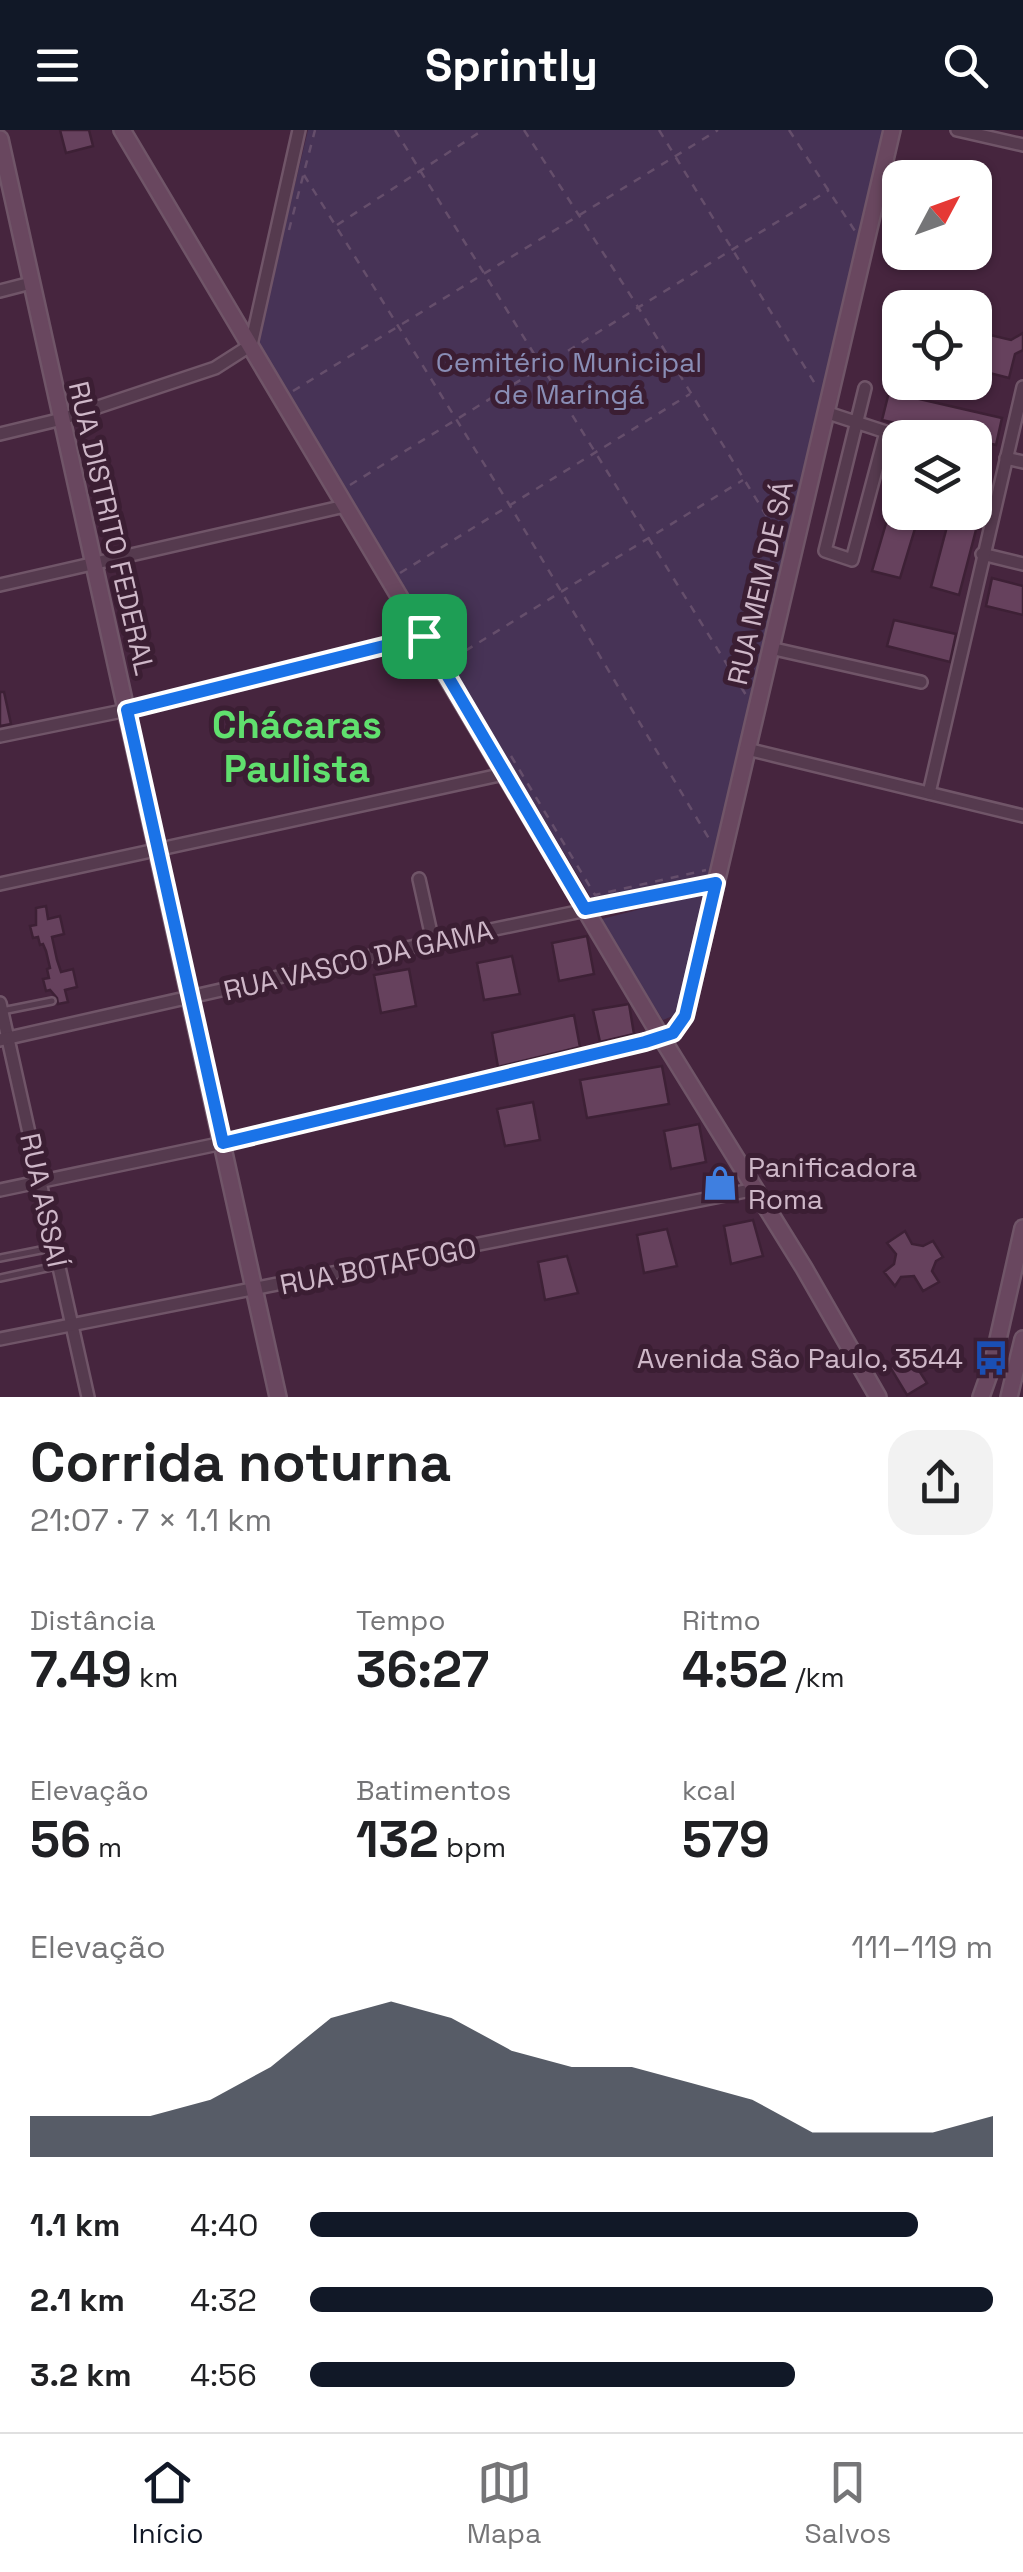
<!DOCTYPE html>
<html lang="pt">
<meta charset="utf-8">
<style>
:root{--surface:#fff;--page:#f2f2f2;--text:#202124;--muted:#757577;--line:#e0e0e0;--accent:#111827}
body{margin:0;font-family:"Space Grotesk",sans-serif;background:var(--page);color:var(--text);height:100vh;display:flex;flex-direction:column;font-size:38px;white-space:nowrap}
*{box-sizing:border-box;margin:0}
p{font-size:32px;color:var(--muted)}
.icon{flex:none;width:55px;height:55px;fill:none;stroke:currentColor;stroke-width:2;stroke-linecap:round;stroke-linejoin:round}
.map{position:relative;height:1267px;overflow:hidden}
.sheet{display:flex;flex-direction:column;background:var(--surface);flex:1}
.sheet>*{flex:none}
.needle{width:65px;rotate:49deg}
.buttons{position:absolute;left:882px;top:30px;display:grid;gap:20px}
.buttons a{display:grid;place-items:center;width:110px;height:110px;border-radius:20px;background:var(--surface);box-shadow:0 2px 8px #0004;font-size:50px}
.pin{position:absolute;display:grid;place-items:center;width:85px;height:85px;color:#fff;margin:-42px;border-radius:20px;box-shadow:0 5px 15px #0006}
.round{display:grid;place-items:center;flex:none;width:105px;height:105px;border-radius:30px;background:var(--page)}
.head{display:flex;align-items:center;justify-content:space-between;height:170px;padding:0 30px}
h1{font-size:55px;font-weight:700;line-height:75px}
.figures{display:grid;grid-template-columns:repeat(3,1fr);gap:15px;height:170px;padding:10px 30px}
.figures div{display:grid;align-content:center}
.figures b{font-size:50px;font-weight:700}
.figures small{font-size:28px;font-weight:400}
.figures p{font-size:28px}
.chart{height:280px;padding:20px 30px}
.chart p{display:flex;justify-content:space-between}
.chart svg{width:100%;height:180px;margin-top:10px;fill:var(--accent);opacity:.7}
ul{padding:0 30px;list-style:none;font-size:32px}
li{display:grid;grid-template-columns:160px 120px 1fr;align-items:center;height:75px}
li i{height:25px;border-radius:12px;background:var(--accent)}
header{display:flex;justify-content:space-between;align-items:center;height:130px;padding:0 30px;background:var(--accent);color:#fff;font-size:45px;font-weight:700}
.dock{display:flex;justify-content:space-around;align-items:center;height:140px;border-top:2px solid var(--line);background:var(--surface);font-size:28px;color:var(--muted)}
.dock a{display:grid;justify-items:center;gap:5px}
.dock .current{color:var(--accent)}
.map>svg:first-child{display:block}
</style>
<header><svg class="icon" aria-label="menu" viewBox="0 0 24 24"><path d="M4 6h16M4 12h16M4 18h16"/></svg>Sprintly<svg class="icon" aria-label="search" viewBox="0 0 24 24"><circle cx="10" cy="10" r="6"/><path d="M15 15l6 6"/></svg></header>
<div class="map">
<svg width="1023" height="1267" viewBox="0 0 1023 1267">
<rect width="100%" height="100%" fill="#46253e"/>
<g fill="#473356">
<path d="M308,0H884L710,745L593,771L257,212Z"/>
<path d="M707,762L680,874L675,885L663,890L598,790Z"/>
</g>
<g fill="#66415d" stroke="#3d2035" stroke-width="2.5">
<path d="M60,0H89L93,16L66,23Z"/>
<path d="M1023,203V220L1015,224L1009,248L986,242L975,249V234L980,230L986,204L1011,210Z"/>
<path d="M889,262L1002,288L996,315L975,310V308H960L882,290Z"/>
<path d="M975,352L988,355L978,392H975Z"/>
<path d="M897,356H900V382H920L900,448L872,441Z"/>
<path d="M949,389L977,396L959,465L931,457Z"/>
<path d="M992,448L1023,456V485L986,476Z"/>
<path d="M894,490L956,504L950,532L887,516Z"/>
<path d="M0,562H4L11,594L0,596Z"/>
<path d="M46,776L48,789L60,786L64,804L52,807L57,830L61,842L73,839L77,857L65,860L68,872L58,874L57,868L50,860L46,861L43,849L49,848L47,839L50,838L46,821L43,814L40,815L38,807L33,808L30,796L36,795V778Z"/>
<path d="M587,806L594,844L559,851L552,813Z"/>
<path d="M512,826L520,864L484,870L477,833Z"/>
<path d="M409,839L416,876L381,883L374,845Z"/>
<path d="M629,874L634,904L600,912L593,880Z"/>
<path d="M574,885L580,917L498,937L492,903Z"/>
<path d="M662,936L669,974L587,988L580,950Z"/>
<path d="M533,972L540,1010L505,1016L497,979Z"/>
<path d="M699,994L706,1032L671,1039L664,1001Z"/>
<path d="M753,1090L763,1126L731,1134L724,1096Z"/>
<path d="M667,1099L677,1136L644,1143L637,1105Z"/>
<path d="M905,1101L912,1114L923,1116L933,1111L943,1127L936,1131L932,1141L939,1152L923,1161L914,1146L901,1147L895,1156L884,1142L894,1134L896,1124L887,1113Z"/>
<path d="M567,1126L578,1163L545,1170L538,1132Z"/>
<path d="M909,1225L927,1253L907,1265L890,1237Z"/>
</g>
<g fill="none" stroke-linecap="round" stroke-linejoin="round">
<defs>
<g id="lane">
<path d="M2,881L52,871"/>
<path d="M0,1128L51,1118"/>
<path d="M0,1148L56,1136"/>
</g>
<g id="street">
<path d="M957,0L1023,15"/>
<path d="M0,161L31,153"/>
<path d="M825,282L886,302L852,430L825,421L865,258"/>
<path d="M0,304L62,289L215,238L251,215L299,0"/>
<path d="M1006,328L1023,332"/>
<path d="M982,424L1023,434"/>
<path d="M0,455L345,376"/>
<path d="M770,518L921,552"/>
<path d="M0,606L127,580L423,506"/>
<path d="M747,619L1023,686"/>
<path d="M929,663L1023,257"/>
<path d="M419,749L433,812"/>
<path d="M0,754L504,644"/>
<path d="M0,873L88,1267"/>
<path d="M0,910L433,812L716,753"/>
<path d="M0,1060L223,1013L661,907"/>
<path d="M0,1209L756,1059"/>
</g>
<g id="secondary">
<path d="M122,0L661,907L804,1138L878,1267"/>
<path d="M0,9L278,1267"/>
<path d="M661,907L673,903L685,886L892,0"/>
<path d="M981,1267L992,1236L1023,1098"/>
<path d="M1009,1267L1023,1209"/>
</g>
</defs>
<use href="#lane" stroke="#705568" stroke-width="10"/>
<use href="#street" stroke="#705568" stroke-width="16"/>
<use href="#secondary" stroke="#705568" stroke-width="20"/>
<g stroke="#654e6b" stroke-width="2.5" stroke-dasharray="8 8" stroke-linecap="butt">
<path d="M395,0L746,565"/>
<path d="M524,0L638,177L782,411"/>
<path d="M659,0L817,257"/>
<path d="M789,0L855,101"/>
<path d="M304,45L509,374L711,712"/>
<path d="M337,95L483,0"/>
<path d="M289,100L315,0"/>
<path d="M293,261L718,0"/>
<path d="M350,355L829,60"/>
<path d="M400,443L690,264"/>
<path d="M452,529L743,350"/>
<path d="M511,626L595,765L706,740"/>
</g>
<use href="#lane" stroke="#553a4e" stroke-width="5"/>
<use href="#street" stroke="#553a4e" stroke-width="11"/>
<use href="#secondary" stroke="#69475f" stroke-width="15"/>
</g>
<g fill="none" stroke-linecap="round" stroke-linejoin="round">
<defs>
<path id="route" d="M424,506L585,779L716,753L685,886L673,903L645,912L223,1013L127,580Z"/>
</defs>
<use href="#route" stroke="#fff" stroke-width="20"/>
<use href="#route" stroke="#1a73e8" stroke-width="12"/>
</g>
<defs>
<symbol id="shop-bare" viewBox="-9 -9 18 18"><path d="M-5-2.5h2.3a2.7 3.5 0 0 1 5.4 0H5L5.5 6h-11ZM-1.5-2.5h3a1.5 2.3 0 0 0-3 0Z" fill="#3f7fe0" stroke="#3b1e33" stroke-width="2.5" paint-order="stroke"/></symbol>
<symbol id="bus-bare" viewBox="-9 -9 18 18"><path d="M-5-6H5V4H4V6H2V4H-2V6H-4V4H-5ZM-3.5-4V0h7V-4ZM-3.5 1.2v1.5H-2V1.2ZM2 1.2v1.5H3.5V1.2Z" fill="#1a4fb4" stroke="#3b1e33" stroke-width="2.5" paint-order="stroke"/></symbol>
</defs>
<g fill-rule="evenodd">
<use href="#shop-bare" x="695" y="1028" width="50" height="50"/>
<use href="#bus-bare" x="966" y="1203" width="50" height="50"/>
</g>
<g text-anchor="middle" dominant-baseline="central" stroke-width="10" stroke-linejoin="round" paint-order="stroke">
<g font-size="28" fill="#898db5" stroke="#3b1e33">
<text x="569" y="232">Cemitério Municipal<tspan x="569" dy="32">de Maringá</tspan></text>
</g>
<g font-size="28" fill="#ceb7c8" stroke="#3b1e33">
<text transform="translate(112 398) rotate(77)">RUA DISTRITO FEDERAL</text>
<text transform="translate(760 453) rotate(-77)">RUA MEM DE SÁ</text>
<text transform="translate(358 830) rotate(-13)">RUA VASCO DA GAMA</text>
<text transform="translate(44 1070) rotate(78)">RUA ASSAÍ</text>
<text transform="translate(378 1136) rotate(-11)">RUA BOTAFOGO</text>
</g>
<g font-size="28" fill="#ceb7c8" stroke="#3b1e33" text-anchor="start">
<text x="748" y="1037">Panificadora<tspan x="748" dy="32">Roma</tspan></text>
<text x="963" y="1228" text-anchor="end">Avenida São Paulo, 3544</text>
</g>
<g font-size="38" font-weight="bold" fill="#60e06e" stroke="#3b1e33">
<text x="297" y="595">Chácaras<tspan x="297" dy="44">Paulista</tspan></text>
</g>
</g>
</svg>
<div class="buttons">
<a><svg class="needle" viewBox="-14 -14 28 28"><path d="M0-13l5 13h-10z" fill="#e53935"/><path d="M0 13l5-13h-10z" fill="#757577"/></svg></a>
<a><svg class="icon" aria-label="locate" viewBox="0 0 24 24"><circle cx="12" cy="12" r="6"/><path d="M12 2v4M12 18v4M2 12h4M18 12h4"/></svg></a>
<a><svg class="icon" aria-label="layers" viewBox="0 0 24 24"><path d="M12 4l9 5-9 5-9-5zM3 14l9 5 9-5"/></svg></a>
</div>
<div class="pin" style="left:424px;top:506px;background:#1e9e55"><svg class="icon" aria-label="arrive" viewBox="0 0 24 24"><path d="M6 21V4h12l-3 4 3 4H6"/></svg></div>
</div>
<section class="sheet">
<div class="head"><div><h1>Corrida noturna</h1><p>21:07 · 7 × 1.1 km</p></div><a class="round"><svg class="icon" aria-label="share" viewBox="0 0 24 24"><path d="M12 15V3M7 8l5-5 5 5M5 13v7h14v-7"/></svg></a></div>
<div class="figures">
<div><p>Distância</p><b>7.49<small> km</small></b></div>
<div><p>Tempo</p><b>36:27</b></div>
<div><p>Ritmo</p><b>4:52<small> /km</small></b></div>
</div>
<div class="figures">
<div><p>Elevação</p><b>56<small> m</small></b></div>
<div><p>Batimentos</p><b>132<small> bpm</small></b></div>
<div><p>kcal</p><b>579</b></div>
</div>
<div class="chart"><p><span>Elevação</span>111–119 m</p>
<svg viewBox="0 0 160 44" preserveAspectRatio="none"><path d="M0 44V34L10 34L20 34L30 30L40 22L50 10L60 6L70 10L80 18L90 22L100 22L110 26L120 30L130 38L140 38L150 38L160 34V44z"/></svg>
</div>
<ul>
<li><b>1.1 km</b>4:40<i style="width:89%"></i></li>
<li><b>2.1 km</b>4:32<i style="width:100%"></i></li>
<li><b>3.2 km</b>4:56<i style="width:71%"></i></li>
</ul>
</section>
<nav class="dock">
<a class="current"><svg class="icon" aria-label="home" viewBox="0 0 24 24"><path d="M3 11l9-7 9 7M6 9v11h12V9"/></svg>Início</a>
<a><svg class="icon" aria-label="map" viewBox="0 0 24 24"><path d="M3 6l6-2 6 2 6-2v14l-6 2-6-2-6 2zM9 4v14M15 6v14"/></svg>Mapa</a>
<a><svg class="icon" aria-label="saved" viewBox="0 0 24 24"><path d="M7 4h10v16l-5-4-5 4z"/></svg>Salvos</a>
</nav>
